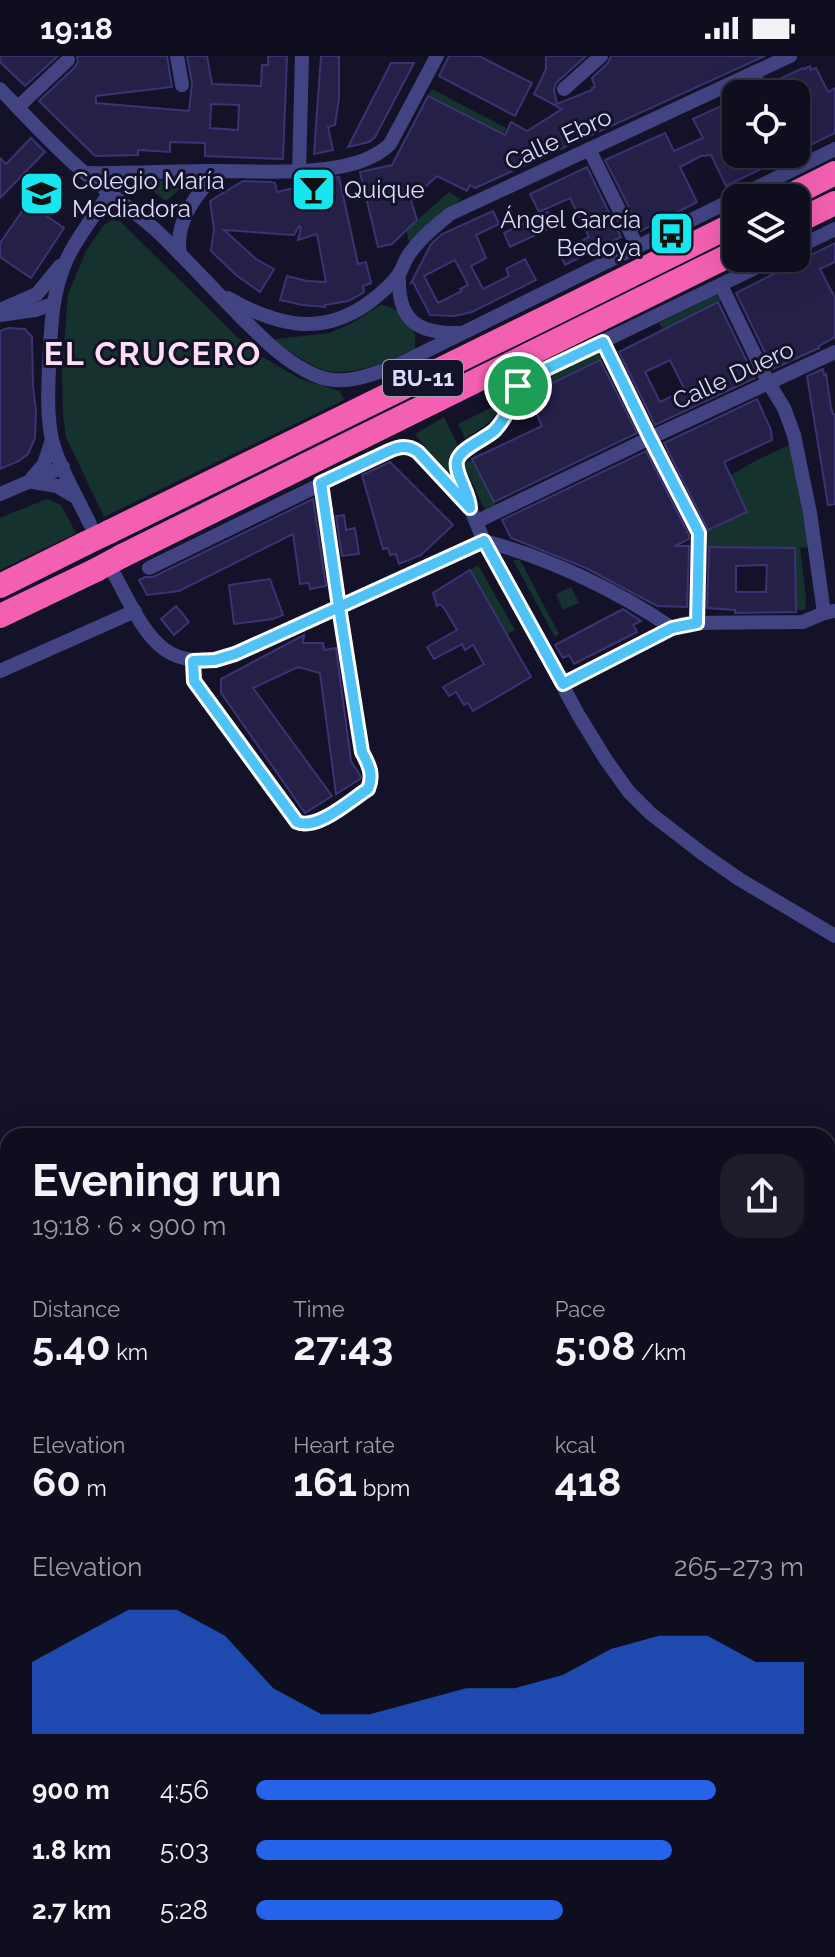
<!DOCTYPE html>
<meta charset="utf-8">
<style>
:root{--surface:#0f0e1e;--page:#1d1c2b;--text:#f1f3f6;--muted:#9b9ca4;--line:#2f2e3c;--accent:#2563eb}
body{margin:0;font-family:Raleway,sans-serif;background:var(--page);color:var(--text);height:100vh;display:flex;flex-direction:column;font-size:30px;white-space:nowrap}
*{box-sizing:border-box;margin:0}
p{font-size:26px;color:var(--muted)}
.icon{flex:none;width:44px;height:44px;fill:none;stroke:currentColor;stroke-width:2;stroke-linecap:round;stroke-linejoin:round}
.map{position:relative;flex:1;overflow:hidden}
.drawer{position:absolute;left:0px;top:1072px;width:836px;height:830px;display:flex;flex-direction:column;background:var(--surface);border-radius:24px 24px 0 0;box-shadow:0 8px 32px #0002,0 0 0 2px var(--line)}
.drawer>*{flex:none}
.tools{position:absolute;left:722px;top:24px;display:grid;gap:16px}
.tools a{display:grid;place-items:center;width:88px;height:88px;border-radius:16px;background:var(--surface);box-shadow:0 8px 32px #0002,0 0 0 2px var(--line);font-size:40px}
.pin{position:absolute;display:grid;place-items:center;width:68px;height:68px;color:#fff;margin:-34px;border:4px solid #fff;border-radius:50%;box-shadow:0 2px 8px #0007}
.round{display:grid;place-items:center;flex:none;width:84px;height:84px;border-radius:24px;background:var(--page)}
.overview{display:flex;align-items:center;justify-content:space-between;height:136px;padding:0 32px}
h1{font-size:44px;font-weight:700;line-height:60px}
.metrics{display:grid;grid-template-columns:repeat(3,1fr);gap:12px;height:136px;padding:8px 32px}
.metrics div{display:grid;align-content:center}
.metrics b{font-size:40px;font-weight:700}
.metrics small{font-size:22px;font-weight:400}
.metrics p{font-size:22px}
.chart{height:224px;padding:16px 32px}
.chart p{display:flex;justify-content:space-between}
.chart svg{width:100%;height:144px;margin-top:8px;fill:var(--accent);opacity:.7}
ul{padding:0 32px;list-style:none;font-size:26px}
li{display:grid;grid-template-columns:128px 96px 1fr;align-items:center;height:60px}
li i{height:20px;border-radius:10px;background:var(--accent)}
.status{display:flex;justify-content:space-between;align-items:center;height:56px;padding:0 40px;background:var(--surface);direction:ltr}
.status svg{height:22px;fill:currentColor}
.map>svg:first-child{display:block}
</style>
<div class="status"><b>19:18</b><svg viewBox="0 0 49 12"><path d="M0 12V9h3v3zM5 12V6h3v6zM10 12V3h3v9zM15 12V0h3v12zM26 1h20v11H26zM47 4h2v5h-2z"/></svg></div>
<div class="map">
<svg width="835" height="1901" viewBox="0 0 835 1901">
<rect width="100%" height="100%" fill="#141228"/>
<g fill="#16322f">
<path d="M432,33L506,72L503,78L428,40Z"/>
<path d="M189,124L169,143L165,144L139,125Z"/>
<path d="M46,128L65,141L55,155L36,141Z"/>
<path d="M449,136L461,143L409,186L406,174Z"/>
<path d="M112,164L120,165L236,280L256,297L300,323L340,335L344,344L104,461L66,381L63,358L62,316L68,238L86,195L104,169Z"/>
<path d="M719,237L722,243L663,273L659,267Z"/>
<path d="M380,249C394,248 412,266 415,279C415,281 415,291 415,293C394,304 348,322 324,314C311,310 285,293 275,285L277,283L329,277L354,266Z"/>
<path d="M599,295L603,302L528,339L524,332Z"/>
<path d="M509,327C503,357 490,367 465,383L458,368L499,348L494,337Z"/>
<path d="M444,361L459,392L465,443L415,378Z"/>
<path d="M791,388L809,491L800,492L806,541L805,554H796L795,492H707L706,475L746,456L730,420L755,405Z"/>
<path d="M472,403L495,449L485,454L463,407Z"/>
<path d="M47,443L61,449L76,477L0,514V462Z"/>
<path d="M513,504H520L559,578L555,581Z"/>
<path d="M478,509L515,574L507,578L470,514Z"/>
<path d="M571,531L579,547L563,554L556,538Z"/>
</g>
<g fill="#252048" stroke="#3b3372" stroke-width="2" fill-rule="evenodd">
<path d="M0,0H58L25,30L0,6Z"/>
<path d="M77,0H167L172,31L96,40V47L189,55L192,27L187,0H207L212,28L261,30L262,9H268V0H287L283,103L205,100V87L170,86V96L138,94V99L95,100L39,45L75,11L78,6ZM211,48L239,49L238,74L210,72Z"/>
<path d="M321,0H339V43L335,69L328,71L333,94L314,98Z"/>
<path d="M449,0H479L532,27L515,60L439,20Z"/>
<path d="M546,0H586L556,27L554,34L557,48L592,34V32L595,31L592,22L608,7L611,0H765L475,132L470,129L467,135L437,120L411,144L417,164L392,188L378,191L360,116L392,109L428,40L505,79L511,66L527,75L562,53L534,38L546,13Z"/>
<path d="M391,7H414L375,81L369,86L348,91Z"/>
<path d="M810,10L811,14L816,12L828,36L835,32V77L796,96V32L782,38H773L769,28L803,12L804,13Z"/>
<path d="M736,43V108L757,98H792L726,130L711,99L701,100L680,111L697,146L641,175L605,104L665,77L674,95L703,82L693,63Z"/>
<path d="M31,82L45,96L0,142V102L6,108Z"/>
<path d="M587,111L621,181L565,209L559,196L589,181L570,142L539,156L530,138Z"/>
<path d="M339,121L358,208L366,206L371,227L363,230L364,236L358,240L348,245L325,249V251L302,249L280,244L287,220L307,225L326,226L317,178L298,184L301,171L299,170L294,179L224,174L256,203L274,213L260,236L236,219L211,195L214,173L210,145L243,125L271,126L275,127L277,136Z"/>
<path d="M28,147L64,172L31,222L0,201V187Z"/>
<path d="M493,155L499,168L476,179L486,202L471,210L483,233L509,220L506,213L525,203L536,224L472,256L455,260L430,259L413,226L411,227L431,188L442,178ZM455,204L468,229L460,233L462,235L438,247L424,220Z"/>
<path d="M548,156L555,170L510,191L504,177Z"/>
<path d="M835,187V206L820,213L835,242V281L819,290V292L773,313L736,237Z"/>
<path d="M718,246L755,322L655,369L619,296ZM670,304L685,334L660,346L645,316Z"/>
<path d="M8,272L25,273L32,281L33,330L36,355L35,382L28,398L19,405L0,413V275Z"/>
<path d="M600,304L637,377L494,446L472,403L542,370L528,339Z"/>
<path d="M823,313L824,319L826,318L831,352L833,358H835V448L828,449L807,320Z"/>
<path d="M757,343L771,374L772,384L724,406L747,456L708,474L664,387Z"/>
<path d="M646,395L689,479V483L675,490H689L687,551L657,550L586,512L511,482L502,464Z"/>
<path d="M390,406L453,469L421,499L399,508L396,498L390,499L388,492L383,493L362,419Z"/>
<path d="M313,443L326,530L310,533L309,527L300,528L293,478L179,535L147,539L139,524L145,521H153Z"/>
<path d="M344,459L346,474L355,472L359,498L342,500L336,460Z"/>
<path d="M709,491L795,492L796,556L735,557V554L707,552ZM767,509L766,536H736V510Z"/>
<path d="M470,514L531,621L473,655L468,647L464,649L456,636L449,640L443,631L484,608L473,589L465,594L462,588L434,603L427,591L457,574L444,552L440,548L437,550L433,537Z"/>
<path d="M270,523L283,559L273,563L234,568L229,529Z"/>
<path d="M176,550L189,566L174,579L161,563Z"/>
<path d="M623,553L641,565L633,569L637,576L574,608L569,599L563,602L555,589Z"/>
<path d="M304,579L303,587H323L324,594L336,592L351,705L361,721L360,723L336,738L320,617L298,611L253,632L332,740L305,757L221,637V623Z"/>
</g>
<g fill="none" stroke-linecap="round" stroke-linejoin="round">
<g stroke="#414383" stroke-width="14">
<path d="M177,0L182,29"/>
<path d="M753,17L763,38"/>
<path d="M0,33C28,62 56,93 87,119C111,139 136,156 159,177C187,204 213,233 240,260C263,283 287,308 317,320C344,331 375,318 400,308L835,93"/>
<path d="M564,33L601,0"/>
<path d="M18,51L68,4"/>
<path d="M589,93L637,190"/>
<path d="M299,116L302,0"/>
<path d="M85,117C126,118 168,115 209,115C259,114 353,125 390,88L437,0"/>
<path d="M796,192L835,173"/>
<path d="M180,198C174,165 197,138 218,115"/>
<path d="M399,218C397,264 416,278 461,277"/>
<path d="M721,229L768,326L784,352L794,379L810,457L824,557"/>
<path d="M228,242C275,269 320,281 367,248C378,240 391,229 399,218C403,212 405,203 410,197C421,181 436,170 450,158L790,0"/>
<path d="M0,254L37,238L60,210"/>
<path d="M0,259L35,254L53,248"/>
<path d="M603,286L650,382L699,477L697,567"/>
<path d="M32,422L44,408L52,384"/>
<path d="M33,426L57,430L77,442"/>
<path d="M0,438L63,411"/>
<path d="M470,452C470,436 457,424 456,409C456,394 484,384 494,376C509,362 511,342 521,325L776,202"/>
<path d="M476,466L650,382L835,296"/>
<path d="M90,468C77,441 60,413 52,384C47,360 48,335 49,311C51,274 51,237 67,203C78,179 96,158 110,136"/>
<path d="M484,485C547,501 618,535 672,572"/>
<path d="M149,512L389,395L398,391L412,392L470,452L484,485L579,660L606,704L629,736L650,757L703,798L739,823L835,880"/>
<path d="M114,518C145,575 160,621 235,598L484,485"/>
<path d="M193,605L194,625L297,766C317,775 351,744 368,733C374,719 369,709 362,696L321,427"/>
<path d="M0,615L135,555"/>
<path d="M563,628L682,568L693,567L803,566L824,557L835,555"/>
</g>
<g stroke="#f360b1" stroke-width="24">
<path d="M785,142L835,117"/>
<path d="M796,166L835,147"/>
<path d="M109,476L561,254L736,167"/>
<path d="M122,500L736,196"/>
<path d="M0,530L84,488"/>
<path d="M0,560L96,514"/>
</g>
<g stroke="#f360b1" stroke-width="24">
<path d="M84,488L109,476"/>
<path d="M96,514L122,500"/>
</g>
</g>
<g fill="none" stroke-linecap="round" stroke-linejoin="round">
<defs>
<path id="route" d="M518,330C512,346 507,361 495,374C486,383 460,392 457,405C454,417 470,437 470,452L418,396C408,389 400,390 389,395L321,427L339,551L235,598L215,604L193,605L194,625L297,766C317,775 351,744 368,733C374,719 369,709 362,696L339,551L484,485L563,628L672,572L697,567L699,477L650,382L603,286L521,325L518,330"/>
</defs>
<use href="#route" stroke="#fff" stroke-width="16"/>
<use href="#route" stroke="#4fc3f7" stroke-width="10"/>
</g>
<defs>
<symbol id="bar-square" viewBox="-11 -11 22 22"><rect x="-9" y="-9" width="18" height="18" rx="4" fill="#16e7ee" stroke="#141228"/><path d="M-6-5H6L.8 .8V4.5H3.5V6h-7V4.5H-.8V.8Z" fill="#111"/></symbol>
<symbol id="school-square" viewBox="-11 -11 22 22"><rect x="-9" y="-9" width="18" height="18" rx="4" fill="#16e7ee" stroke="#141228"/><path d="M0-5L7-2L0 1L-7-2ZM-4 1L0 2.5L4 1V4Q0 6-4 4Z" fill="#111"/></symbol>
<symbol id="bus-square" viewBox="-11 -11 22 22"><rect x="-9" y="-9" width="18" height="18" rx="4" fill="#16e7ee" stroke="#141228"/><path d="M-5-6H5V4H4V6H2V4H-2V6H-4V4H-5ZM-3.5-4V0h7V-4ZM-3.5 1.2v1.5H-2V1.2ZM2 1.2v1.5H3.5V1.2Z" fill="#111"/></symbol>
</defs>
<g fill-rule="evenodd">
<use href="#bar-square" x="288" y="108" width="51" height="51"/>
<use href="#school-square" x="16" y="112" width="51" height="51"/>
<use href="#bus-square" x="646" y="152" width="51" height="51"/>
</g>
<g text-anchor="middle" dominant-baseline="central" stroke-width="6" stroke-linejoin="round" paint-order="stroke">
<rect fill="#141228" stroke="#a19fbc" stroke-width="2" x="383" y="304" width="80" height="36" rx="6"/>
<g font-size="22" font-weight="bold" fill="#dddcfc">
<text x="423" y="322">BU-11</text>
</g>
<g font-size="24" fill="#dddcfc" stroke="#141228">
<text transform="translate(558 83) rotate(-25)">Calle Ebro</text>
<text transform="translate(733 319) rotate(-25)">Calle Duero</text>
</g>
<g font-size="24" fill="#dddcfc" stroke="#141228" text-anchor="start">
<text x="72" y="124">Colegio María<tspan x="72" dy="28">Mediadora</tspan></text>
<text x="344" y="133">Quique</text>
<text x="641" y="163" text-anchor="end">Ángel García<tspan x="641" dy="28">Bedoya</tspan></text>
</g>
<g font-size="32" font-weight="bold" letter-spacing="2" fill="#fddef3" stroke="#141228">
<text x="153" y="297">EL CRUCERO</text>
</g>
</g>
</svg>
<div class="tools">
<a><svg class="icon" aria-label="locate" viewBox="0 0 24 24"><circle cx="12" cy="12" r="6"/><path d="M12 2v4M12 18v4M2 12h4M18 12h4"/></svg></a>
<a><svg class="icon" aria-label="layers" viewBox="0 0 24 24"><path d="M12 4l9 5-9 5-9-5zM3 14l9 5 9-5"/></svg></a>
</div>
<div class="pin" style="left:518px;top:330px;background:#1e9e55"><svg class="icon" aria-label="arrive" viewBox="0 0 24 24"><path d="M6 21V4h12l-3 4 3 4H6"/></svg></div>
<section class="drawer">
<div class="overview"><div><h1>Evening run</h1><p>19:18 · 6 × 900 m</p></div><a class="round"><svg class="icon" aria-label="share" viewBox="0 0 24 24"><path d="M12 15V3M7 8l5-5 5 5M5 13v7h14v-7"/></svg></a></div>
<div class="metrics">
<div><p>Distance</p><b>5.40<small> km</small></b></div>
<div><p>Time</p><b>27:43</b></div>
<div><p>Pace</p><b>5:08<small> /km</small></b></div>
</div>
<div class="metrics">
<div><p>Elevation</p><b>60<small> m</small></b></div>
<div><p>Heart rate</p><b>161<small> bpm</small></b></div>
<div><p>kcal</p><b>418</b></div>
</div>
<div class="chart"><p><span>Elevation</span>265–273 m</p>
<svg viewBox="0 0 160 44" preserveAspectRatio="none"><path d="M0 44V22L10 14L20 6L30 6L40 14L50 30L60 38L70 38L80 34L90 30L100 30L110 26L120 18L130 14L140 14L150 22L160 22V44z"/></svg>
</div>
<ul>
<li><b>900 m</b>4:56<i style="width:84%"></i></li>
<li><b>1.8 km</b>5:03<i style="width:76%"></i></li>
<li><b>2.7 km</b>5:28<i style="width:56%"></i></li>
</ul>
</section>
</div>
